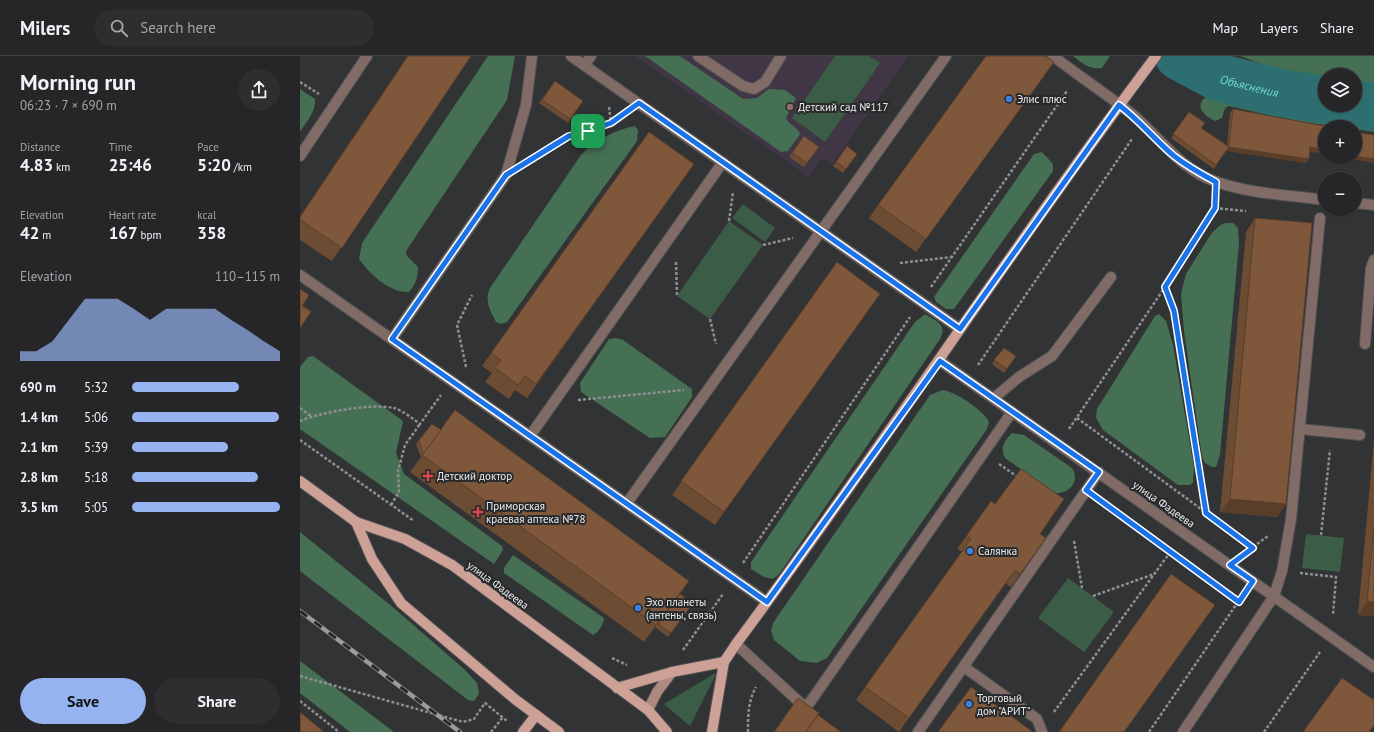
<!DOCTYPE html>
<meta charset="utf-8">
<style>
:root{--surface:#262628;--page:#2e2e30;--text:#f1f3f6;--muted:#a4a5a8;--line:#424345;--accent:#95b2f1}
body{margin:0;font-family:"PT Sans",sans-serif;background:var(--page);color:var(--text);height:100vh;display:flex;flex-direction:column;font-size:15px;white-space:nowrap}
*{box-sizing:border-box;margin:0}
p{font-size:13px;color:var(--muted)}
.icon{flex:none;width:22px;height:22px;fill:none;stroke:currentColor;stroke-width:2;stroke-linecap:round;stroke-linejoin:round}
.map{position:relative;flex:1;overflow:hidden}
.details{display:flex;flex-direction:column;background:var(--surface);width:300px}
.details>*{flex:none}
.fabs{position:absolute;left:1018px;top:12px;display:grid;gap:8px}
.fabs a{display:grid;place-items:center;width:44px;height:44px;border-radius:50%;background:var(--surface);box-shadow:0 1px 3px #0004,0 0 0 1px var(--line);font-size:20px}
.pin{position:absolute;display:grid;place-items:center;width:34px;height:34px;color:#fff;margin:-17px;border-radius:8px;box-shadow:0 2px 6px #0006}
.round{display:grid;place-items:center;flex:none;width:42px;height:42px;border-radius:21px;background:var(--page)}
.summary{display:flex;align-items:center;justify-content:space-between;height:68px;padding:0 20px}
h1{font-size:22px;font-weight:700;line-height:30px}
.stats{display:grid;grid-template-columns:repeat(3,1fr);gap:6px;height:68px;padding:4px 20px}
.stats div{display:grid;align-content:center}
.stats b{font-size:17px;font-weight:700}
.stats small{font-size:11px;font-weight:400}
.stats p{font-size:11px}
.chart{height:112px;padding:8px 20px}
.chart p{display:flex;justify-content:space-between}
.chart svg{width:100%;height:72px;margin-top:4px;fill:var(--accent);opacity:.7}
.primary-button{display:flex;gap:8px;margin-top:auto;padding:8px 20px}
.primary-button a{flex:1;height:46px;border-radius:24px;background:var(--accent);color:#111;font-size:16px;font-weight:700;line-height:46px;text-align:center}
.primary-button a+a{background:var(--page);color:var(--text)}
ul{padding:0 20px;list-style:none;font-size:13px}
li{display:grid;grid-template-columns:64px 48px 1fr;align-items:center;height:30px}
li i{height:10px;border-radius:5px;background:var(--accent)}
header{display:flex;align-items:center;gap:24px;box-sizing:border-box;height:56px;padding:0 20px;background:var(--surface);border-bottom:1px solid var(--line)}
header strong{font-size:19px}
nav{display:flex;gap:22px;margin-inline-start:auto;font-size:14px}
.search{width:280px;height:36px;background:var(--page);display:flex;align-items:center;gap:10px;box-sizing:border-box;padding:0 14px;border-radius:22px;color:var(--muted);font-size:15px}
main{display:flex;flex:1;min-height:0}
.map>svg:first-child{display:block}
</style>
<header>
<strong>Milers</strong>
<div class="search"><svg class="icon" aria-label="search" viewBox="0 0 24 24"><circle cx="10" cy="10" r="6"/><path d="M15 15l6 6"/></svg>Search here</div>
<nav><a>Map</a><a>Layers</a><a>Share</a></nav>
</header>
<main>
<section class="details">
<div class="summary"><div><h1>Morning run</h1><p>06:23 · 7 × 690 m</p></div><a class="round"><svg class="icon" aria-label="share" viewBox="0 0 24 24"><path d="M12 15V3M7 8l5-5 5 5M5 13v7h14v-7"/></svg></a></div>
<div class="stats">
<div><p>Distance</p><b>4.83<small> km</small></b></div>
<div><p>Time</p><b>25:46</b></div>
<div><p>Pace</p><b>5:20<small> /km</small></b></div>
</div>
<div class="stats">
<div><p>Elevation</p><b>42<small> m</small></b></div>
<div><p>Heart rate</p><b>167<small> bpm</small></b></div>
<div><p>kcal</p><b>358</b></div>
</div>
<div class="chart"><p><span>Elevation</span>110–115 m</p>
<svg viewBox="0 0 160 44" preserveAspectRatio="none"><path d="M0 44V38L10 38L20 32L30 19L40 6L50 6L60 6L70 12L80 19L90 12L100 12L110 12L120 12L130 19L140 25L150 32L160 38V44z"/></svg>
</div>
<ul>
<li><b>690 m</b>5:32<i style="width:72%"></i></li>
<li><b>1.4 km</b>5:06<i style="width:99%"></i></li>
<li><b>2.1 km</b>5:39<i style="width:65%"></i></li>
<li><b>2.8 km</b>5:18<i style="width:85%"></i></li>
<li><b>3.5 km</b>5:05<i style="width:100%"></i></li>
</ul>
<div class="primary-button"><a>Save</a><a>Share</a></div>
</section>
<div class="map">
<svg width="1074" height="676" viewBox="0 0 1074 676">
<rect width="100%" height="100%" fill="#323335"/>
<path fill="#403646" d="M335,0H608L532,109L522,102L509,121Z"/>
<g fill="#3b5c46">
<path d="M535,0H569L580,7L525,86L492,62Z"/>
<path d="M443,148L475,172L465,186L432,162Z"/>
<path d="M429,165L463,189L410,263L377,240Z"/>
<path d="M1006,478L1044,482L1040,516L1002,512Z"/>
<path d="M768,522L814,556L784,596L738,562Z"/>
<path d="M417,616L390,670L364,648Z"/>
</g>
<g fill="#457054">
<path d="M188,0H215L207,44L106,195L107,200L118,211C118,221 116,228 109,236C89,237 69,217 59,203L62,187Z"/>
<path d="M345,0H380L443,43L457,42L469,33L485,34L496,42L486,62C489,69 497,70 500,78L488,95L481,96Z"/>
<path d="M773,0H810L802,12C789,14 782,7 773,0Z"/>
<path d="M940,0H1074V30L1055,27V19H1025V22L980,15Z"/>
<path d="M0,33L15,43C16,56 6,66 0,76Z"/>
<path d="M916,38L976,53L1074,67V76L1055,73V71C1014,71 969,59 929,50L925,52L922,62L915,65C897,57 894,42 916,38Z"/>
<path d="M335,70L338,74L337,85L207,266L201,268L196,266C190,254 184,245 190,232L281,99C295,84 315,74 335,70Z"/>
<path d="M742,96L753,108V115L654,253H646L636,246L634,241L734,98Z"/>
<path d="M926,167H933L938,172L939,187L920,399L916,411H912L905,407L902,401L884,275L881,238L886,218L911,178L920,169Z"/>
<path d="M625,258C635,265 648,268 640,283L480,517L473,523L464,521L451,513V506L615,266Z"/>
<path d="M859,258L866,265L873,289L894,411L893,426L890,429H878L803,374L796,362L797,353L855,260Z"/>
<path d="M316,282L323,284L392,333V341L365,381L350,382L281,336L280,327L309,283Z"/>
<path d="M13,300L103,365L96,397L104,418L202,490L203,494L194,508L0,373V311L8,301Z"/>
<path d="M643,334C656,336 683,354 689,366L687,373L527,602L517,607L500,605L474,584L471,575L473,567L630,339Z"/>
<path d="M712,377L724,379L772,412C781,426 768,439 754,437L705,402C700,391 704,385 712,377Z"/>
<path d="M0,476L95,553L164,613L177,627L179,638L174,645L168,644L0,515Z"/>
<path d="M213,499L304,562C304,568 298,577 293,579L204,517V512Z"/>
<path d="M0,605L94,676H50L0,637Z"/>
</g>
<g fill="none" stroke-linecap="round" stroke-linejoin="round">
<g stroke="#2d6f70" stroke-width="48">
<path id="s1" d="M879,0L920,22L980,37L1025,44"/>
<path d="M1055,48L1074,51"/>
</g>
<defs>
<g id="service">
<path d="M271,0L660,273"/>
<path d="M398,0L443,30L454,33L465,26L481,0"/>
<path d="M284,9L291,0"/>
<path d="M0,100L67,0"/>
<path d="M0,219L467,546"/>
<path d="M92,283L206,119L226,49L232,0"/>
<path d="M1065,288L1071,212L1074,204"/>
<path d="M694,342L719,321L752,300L811,221"/>
<path d="M1000,373L1060,379"/>
<path d="M230,380L423,106"/>
<path d="M327,447L646,0"/>
<path d="M664,611L737,663L742,676"/>
<path d="M506,652L712,356"/>
<path d="M618,676L799,416"/>
<path d="M883,676L974,540L982,515L991,463L1020,162"/>
</g>
<g id="minor">
<path d="M753,0C779,20 806,38 832,58C860,81 880,114 917,126C951,138 989,139 1025,144"/>
<path d="M1055,147L1074,149"/>
<path d="M640,305L1074,611"/>
<path d="M436,588L507,653"/>
</g>
<path id="secondary" d="M348,654L357,636L372,616"/>
<g id="primary">
<path d="M0,425L56,466L105,483L152,509L348,654L367,676"/>
<path d="M56,466L72,503L101,547L216,644L259,676"/>
<path d="M317,632L372,616L424,606"/>
<path d="M223,676L236,659"/>
<path d="M412,676L424,606L436,588C580,395 711,193 856,0"/>
</g>
</defs>
<use href="#service" stroke="#505153" stroke-width="12"/>
<use href="#minor" stroke="#505153" stroke-width="12"/>
<use href="#secondary" stroke="#505153" stroke-width="12"/>
<use href="#primary" stroke="#505153" stroke-width="12"/>
<g stroke="#8e8f91" stroke-width="2.5" stroke-dasharray="3 2" stroke-linecap="butt">
<path d="M0,26L19,38"/>
<path d="M309,51L311,67"/>
<path d="M231,103L269,80L298,72L323,59"/>
<path d="M915,152L946,155"/>
<path d="M429,165L433,136"/>
<path d="M463,189L493,182"/>
<path d="M376,206L377,240"/>
<path d="M600,207L651,201"/>
<path d="M631,231L767,35"/>
<path d="M410,263L416,288"/>
<path d="M678,309L832,83"/>
<path d="M166,311L157,269L172,239"/>
<path d="M278,344L384,334"/>
<path d="M0,352L11,360"/>
<path d="M777,362L953,491"/>
<path d="M0,365C22,356 71,347 94,352C102,354 113,363 120,368L141,339"/>
<path d="M769,373L865,231"/>
<path d="M0,384L114,465"/>
<path d="M699,408L718,421"/>
<path d="M801,445L939,546"/>
<path d="M91,449L99,436L98,415L105,389L120,368"/>
<path d="M906,457L875,255L865,231L915,152V144"/>
<path d="M1021,479L1030,394"/>
<path d="M774,485L782,532"/>
<path d="M945,497L968,480"/>
<path d="M443,507L610,261"/>
<path d="M1000,517L1036,521L1033,559"/>
<path d="M793,540L854,518"/>
<path d="M383,594L423,538"/>
<path d="M312,602L327,609"/>
<path d="M0,620L163,666L174,663L185,647L207,665"/>
<path d="M0,645L39,676"/>
<path d="M754,656L871,495"/>
<path d="M191,676L203,661"/>
<path d="M448,676C448,660 448,645 456,631"/>
<path d="M849,676L942,540"/>
<path d="M964,676L1020,596"/>
</g>
<use href="#service" stroke="#816b66" stroke-width="10"/>
<use href="#minor" stroke="#816b66" stroke-width="10"/>
<use href="#secondary" stroke="#ad8981" stroke-width="10"/>
<use href="#primary" stroke="#cea197" stroke-width="10"/>
<defs>
<path id="rail" d="M0,555L160,676"/>
</defs>
<use href="#rail" stroke="#9a9b9d" stroke-width="4.5"/>
<use href="#rail" stroke="#28292b" stroke-width="3" stroke-dasharray="9" stroke-linecap="butt"/>
</g>
<g fill="#6d4c34">
<path d="M108,0H171L32,205L0,184V160Z"/>
<path d="M745,19L616,196L569,162L578,149Z"/>
<path d="M255,25L283,45L268,67L239,47Z"/>
<path d="M933,53L1009,96L1006,107L926,94L914,113L871,82L889,56L901,72L927,90L930,57Z"/>
<path d="M349,76L394,108L227,342L215,334L209,343L185,326L192,317L182,310Z"/>
<path d="M504,80L519,91L504,111L489,101Z"/>
<path d="M547,90L557,98L543,117L533,110Z"/>
<path d="M955,162L986,448L977,461L920,456L946,176Z"/>
<path d="M537,206L580,238L415,469L372,439Z"/>
<path d="M704,292L716,300L704,317L692,308Z"/>
<path d="M119,384L389,525L380,538L390,551L368,581L355,571L357,568L344,586L110,416L121,401L116,388Z"/>
<path d="M1074,384V560L1058,559Z"/>
<path d="M695,448L746,482L711,531L705,527L599,676L556,644L662,496L657,493L679,462Z"/>
</g>
<g fill="#593e2a">
<path d="M929,91L1009,103L1006,107L926,95Z"/>
<path d="M1010,91L1025,94V98L1007,95Z"/>
<path d="M1055,100L1074,103V107L1039,101H1055Z"/>
<path d="M930,443L986,448L977,461L920,456Z"/>
<path d="M389,525L377,542L344,586L356,569Z"/>
<path d="M1067,545L1074,546V560L1058,559Z"/>
</g>
<g fill="#7f583c" stroke="#593e2a">
<path d="M108,0H171L42,192L0,164V161Z"/>
<path d="M686,0H746L754,6L626,183L578,149Z"/>
<path d="M255,25L283,45L270,63L242,44Z"/>
<path d="M933,53L1030,71H1025V94L1010,91L1009,103L929,91Z"/>
<path d="M889,56L905,67L901,72L929,91L916,109L873,78Z"/>
<path d="M349,76L394,108L236,328L225,320L218,329L195,312L201,304L191,297Z"/>
<path d="M1055,76L1074,79V103L1055,100Z"/>
<path d="M504,80L519,91L507,107L492,97Z"/>
<path d="M547,90L557,98L546,113L536,106Z"/>
<path d="M955,162L1012,167L986,448L930,443Z"/>
<path d="M537,206L580,238L424,456L381,425Z"/>
<path d="M0,233L9,239L2,250L11,256L0,272Z"/>
<path d="M2,249L11,255V256L2,250Z"/>
<path d="M704,292L716,300L707,313L694,304Z"/>
<path d="M155,354L389,525L356,569L122,399Z"/>
<path d="M132,368L141,374L123,398L119,384Z"/>
<path d="M721,413L764,443L740,478L746,482L720,518L715,514L609,662L565,631L671,483L667,479L691,445L695,448Z"/>
<path d="M1074,471V546L1067,545Z"/>
<path d="M871,518L915,549L824,676H759Z"/>
<path d="M380,538L393,547L371,577L358,568Z"/>
<path d="M1042,622L1074,644V669L1069,676H1003Z"/>
<path d="M671,631L733,676H638Z"/>
<path d="M498,642L519,657L506,676H474Z"/>
<path d="M0,656L24,676H0Z"/>
<path d="M518,659L541,676H506Z"/>
</g>
<g fill="none" stroke-linecap="round" stroke-linejoin="round">
<defs>
<path id="route" d="M339,47L660,273L819,49C840,65 854,83 874,100C887,110 901,118 916,126L915,152L865,231L874,255L906,457L953,492L930,509L953,525L939,546L786,434L799,416L640,305L467,546L92,283L206,119L269,80L288,75L311,67Z"/>
</defs>
<use href="#route" stroke="#fff" stroke-width="8"/>
<use href="#route" stroke="#1a73e8" stroke-width="5"/>
</g>
<g fill="#3f7fe0" stroke="#28292b" stroke-width="1.5">
<circle cx="709" cy="43" r="4"/>
<circle cx="670" cy="495" r="4"/>
<circle cx="338" cy="552" r="4"/>
<circle cx="669" cy="648" r="4"/>
</g>
<circle fill="#8d6e63" stroke="#28292b" stroke-width="1.5" cx="490" cy="51" r="4"/>
<g fill="#e0444e" stroke="#28292b" stroke-width="1.5">
<path d="M126 414h4v4h4v4h-4v4h-4v-4h-4v-4h4z"/>
<path d="M176 450h4v4h4v4h-4v4h-4v-4h-4v-4h4z"/>
</g>
<g text-anchor="middle" dominant-baseline="central" stroke-width="4" stroke-linejoin="round" paint-order="stroke">
<g font-size="11" fill="#ebecee" stroke="#28292b" text-anchor="start">
<text x="717" y="43">Элис плюс</text>
<text x="498" y="51">Детский сад №117</text>
<text x="137" y="420">Детский доктор</text>
<text x="186" y="450">Приморская<tspan x="186" dy="13">краевая аптека №78</tspan></text>
<text x="678" y="495">Салянка</text>
<text x="346" y="546">Эхо планеты<tspan x="346" dy="13">(антены, связь)</tspan></text>
<text x="677" y="642">Торговый<tspan x="677" dy="13">дом "АРИТ"</tspan></text>
</g>
<g font-size="11" fill="#ebecee" stroke="#28292b">
<text transform="translate(864 448) rotate(35)">улица Фадеева</text>
<text transform="translate(198 529) rotate(36)">улица Фадеева</text>
</g>
<g font-size="12" font-style="italic" fill="#6fd6d8" stroke="#28292b">
<text stroke="none"><textPath href="#s1" startOffset="77">Объяснения</textPath></text>
</g>
</g>
</svg>
<div class="fabs">
<a><svg class="icon" aria-label="layers" viewBox="0 0 24 24"><path d="M12 4l9 5-9 5-9-5zM3 14l9 5 9-5"/></svg></a>
<a>+</a>
<a>−</a>
</div>
<div class="pin" style="left:288px;top:75px;background:#1e9e55"><svg class="icon" aria-label="arrive" viewBox="0 0 24 24"><path d="M6 21V4h12l-3 4 3 4H6"/></svg></div>
</div>
</main>
